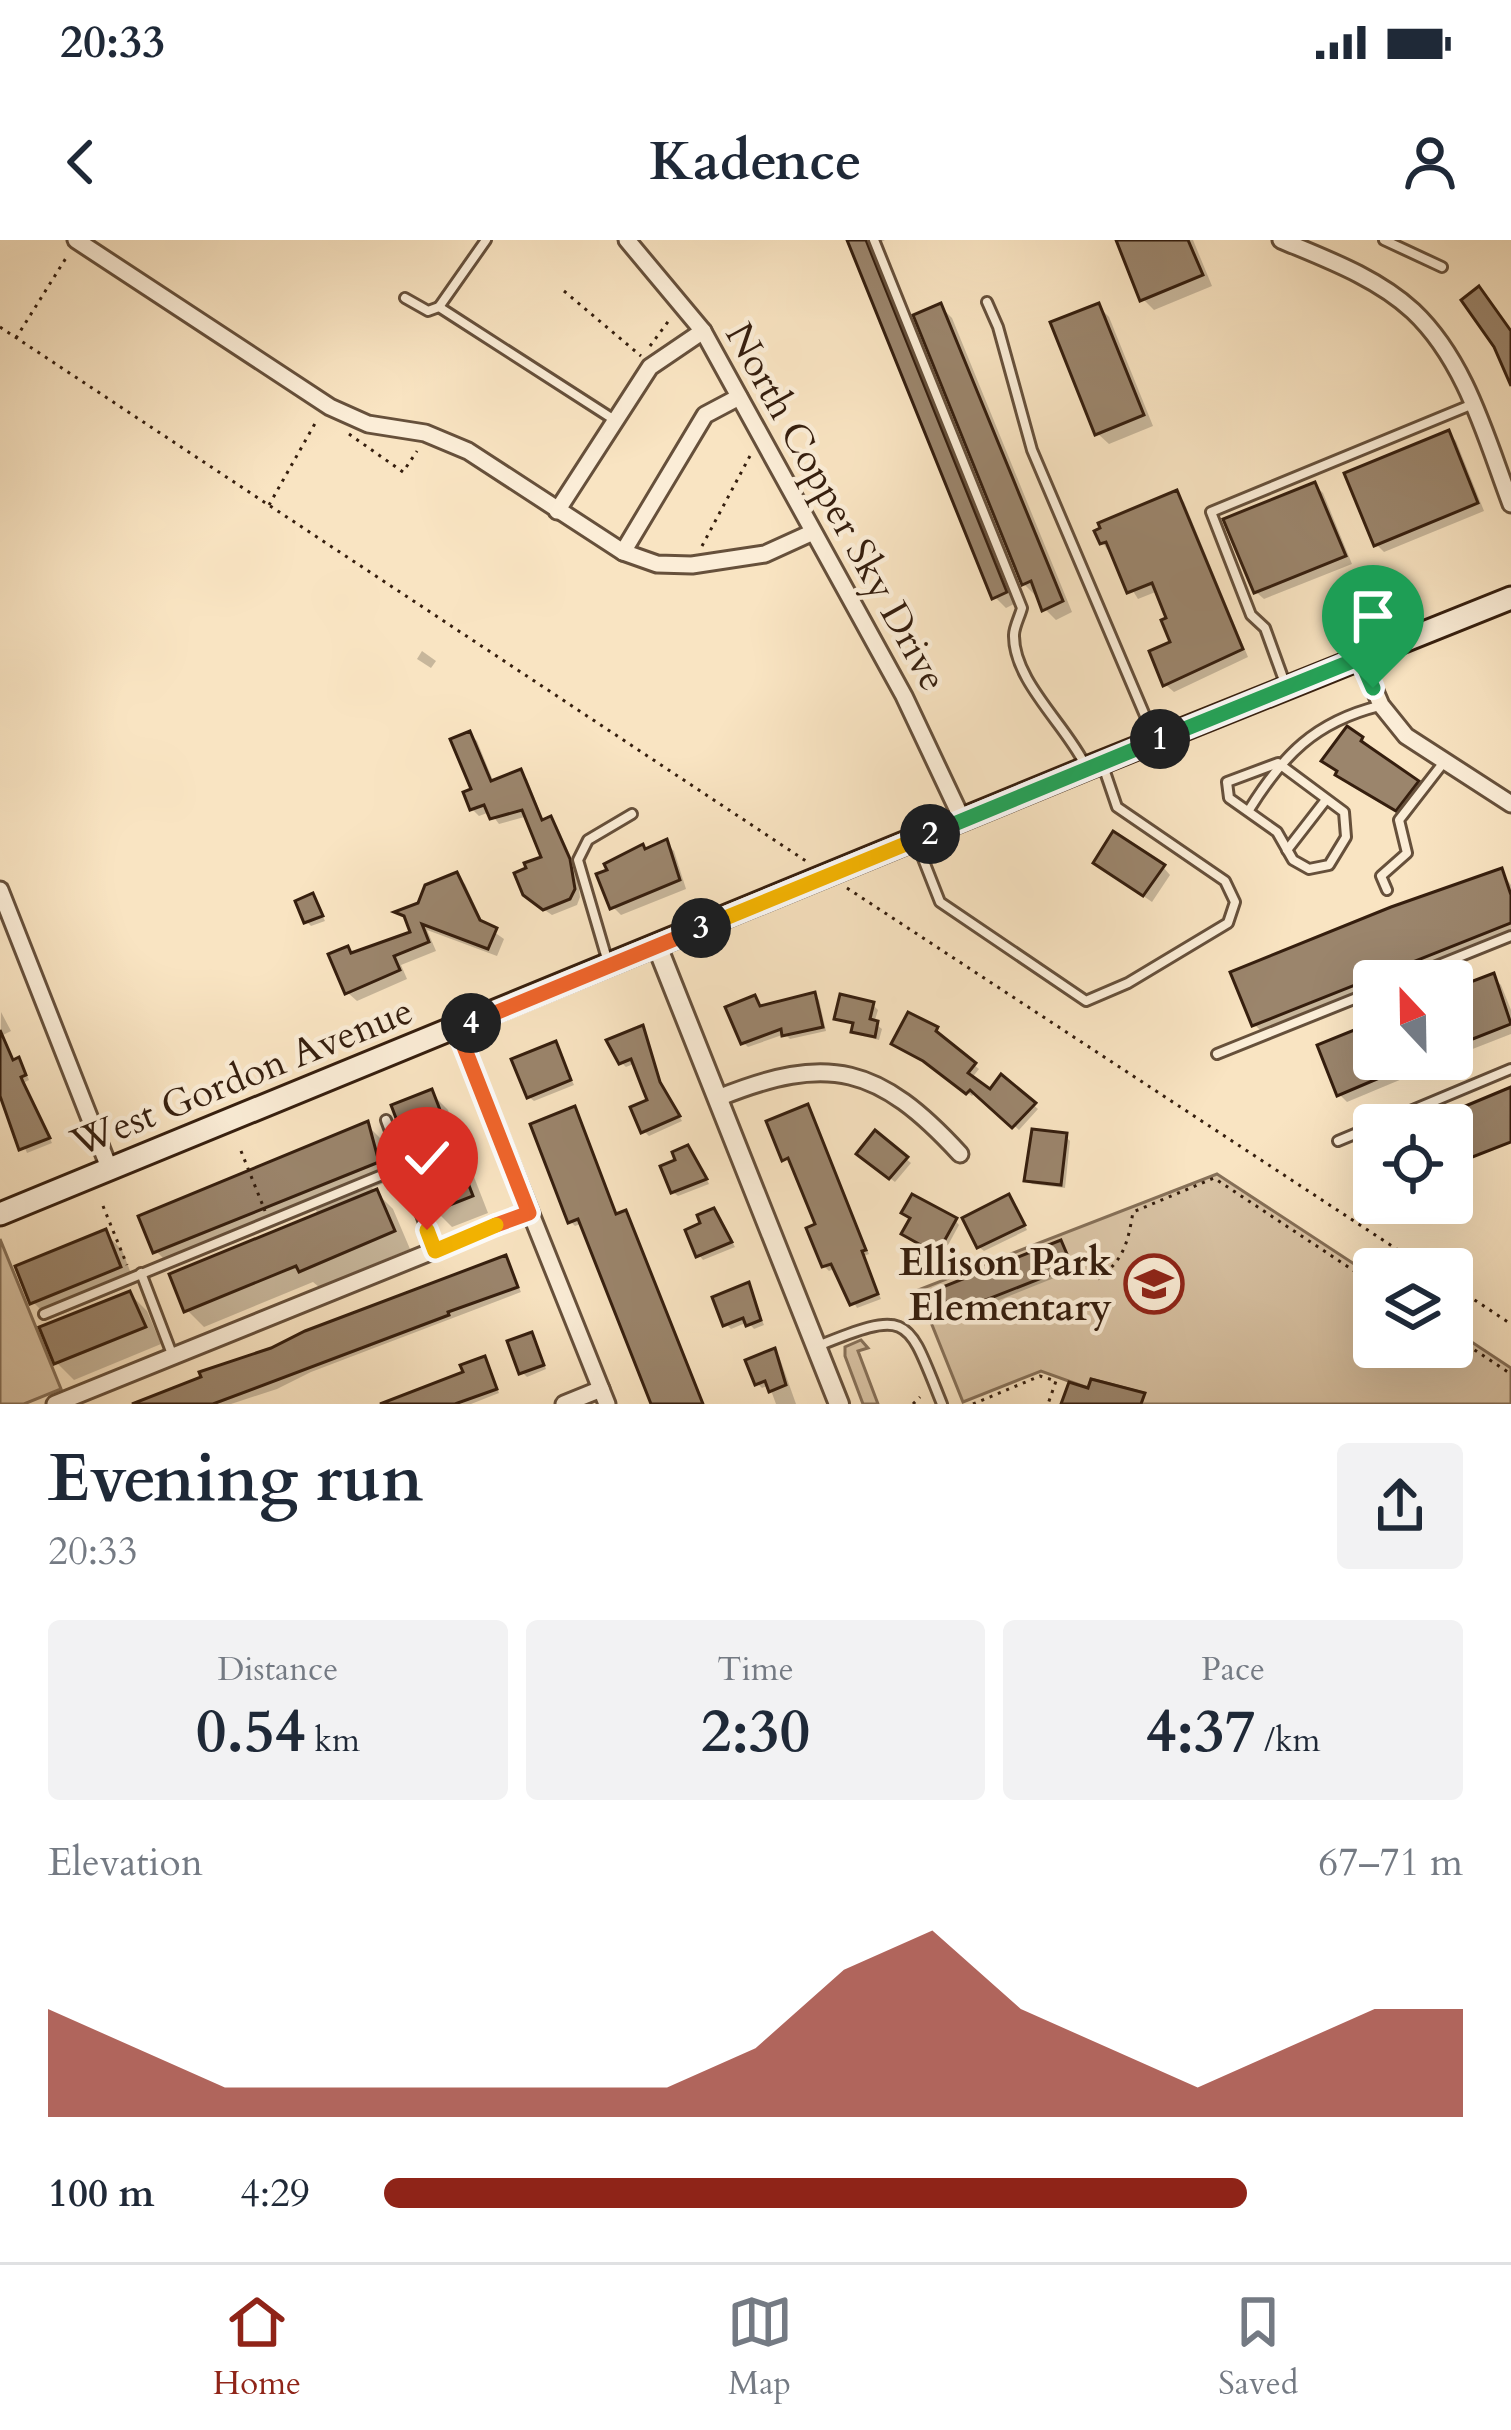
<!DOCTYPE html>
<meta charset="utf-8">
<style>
:root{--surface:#fff;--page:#f2f2f3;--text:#1f2937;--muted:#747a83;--line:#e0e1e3;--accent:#8f2418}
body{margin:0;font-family:Cardo,serif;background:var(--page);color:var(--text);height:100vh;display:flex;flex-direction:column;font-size:45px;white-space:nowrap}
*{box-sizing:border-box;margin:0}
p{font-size:39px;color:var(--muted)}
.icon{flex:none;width:66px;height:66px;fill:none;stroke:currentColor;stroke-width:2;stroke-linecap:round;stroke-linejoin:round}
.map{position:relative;height:1164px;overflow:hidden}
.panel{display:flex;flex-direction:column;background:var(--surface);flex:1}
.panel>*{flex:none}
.needle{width:78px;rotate:338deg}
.controls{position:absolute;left:1353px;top:720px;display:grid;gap:24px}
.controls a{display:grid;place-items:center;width:120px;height:120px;border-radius:12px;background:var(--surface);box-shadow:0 12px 48px #0002;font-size:60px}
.pin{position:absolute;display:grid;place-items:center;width:102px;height:102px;color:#fff;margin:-123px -51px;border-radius:50% 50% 50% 0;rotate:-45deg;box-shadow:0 0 12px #0007}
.pin .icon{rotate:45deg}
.km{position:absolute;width:60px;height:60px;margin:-30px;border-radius:50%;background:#222;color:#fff;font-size:33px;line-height:60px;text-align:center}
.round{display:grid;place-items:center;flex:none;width:126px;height:126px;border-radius:12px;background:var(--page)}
.head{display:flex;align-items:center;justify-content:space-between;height:204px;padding:0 48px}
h1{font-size:66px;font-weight:600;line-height:90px}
.figures{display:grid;grid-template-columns:repeat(3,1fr);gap:18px;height:204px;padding:12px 48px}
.figures div{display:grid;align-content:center;border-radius:12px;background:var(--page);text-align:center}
.figures b{font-size:60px;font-weight:600}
.figures small{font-size:33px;font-weight:400}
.figures p{font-size:33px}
.chart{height:336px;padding:24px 48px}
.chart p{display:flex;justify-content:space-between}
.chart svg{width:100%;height:216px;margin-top:12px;fill:var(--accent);opacity:.7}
ul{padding:0 48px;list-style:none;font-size:39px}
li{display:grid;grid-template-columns:192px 144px 1fr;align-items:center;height:90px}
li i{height:30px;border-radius:15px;background:var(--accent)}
.status{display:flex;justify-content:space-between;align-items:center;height:84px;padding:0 60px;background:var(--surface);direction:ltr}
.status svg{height:33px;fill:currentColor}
header{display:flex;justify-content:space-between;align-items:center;height:156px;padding:0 48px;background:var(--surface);font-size:54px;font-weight:600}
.tab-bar{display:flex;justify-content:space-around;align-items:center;height:168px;border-top:3px solid var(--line);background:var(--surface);font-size:33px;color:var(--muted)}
.tab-bar a{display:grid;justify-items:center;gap:6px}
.tab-bar .current{color:var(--accent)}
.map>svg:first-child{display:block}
</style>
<div class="status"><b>20:33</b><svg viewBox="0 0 49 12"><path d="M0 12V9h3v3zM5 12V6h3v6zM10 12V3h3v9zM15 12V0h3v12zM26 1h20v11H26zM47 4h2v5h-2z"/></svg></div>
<header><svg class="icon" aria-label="back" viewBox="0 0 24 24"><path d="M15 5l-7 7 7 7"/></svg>Kadence<svg class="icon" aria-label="person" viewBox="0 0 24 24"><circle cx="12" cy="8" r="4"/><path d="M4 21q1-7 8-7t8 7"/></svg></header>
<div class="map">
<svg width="1511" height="1164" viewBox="0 0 1511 1164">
<rect width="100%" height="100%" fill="#f9e4c2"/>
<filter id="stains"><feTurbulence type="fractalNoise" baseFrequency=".00167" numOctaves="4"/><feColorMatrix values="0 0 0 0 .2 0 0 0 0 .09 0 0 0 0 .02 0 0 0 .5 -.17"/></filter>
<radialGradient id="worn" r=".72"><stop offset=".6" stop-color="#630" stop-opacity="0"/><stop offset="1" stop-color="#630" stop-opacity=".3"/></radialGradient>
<g fill="#d8c2a3" stroke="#867058" stroke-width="3">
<path d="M1217,934L1374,1037V1107H1452V1089L1511,1128V1164H1141L1144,1153L1091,1139L1088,1148L1041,1131L963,1162L918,1050Z"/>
<path d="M0,999L61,1149L24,1164H0Z"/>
<path d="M861,1100L868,1108L858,1111L878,1164H863L845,1116V1107Z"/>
</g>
<g fill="#0003">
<path d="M851,0H885L876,4V15L1016,363L1006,368L995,357Z"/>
<path d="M1119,0H1193L1212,46L1154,70L1143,59Z"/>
<path d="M1098,66L1109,77L1153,186L1109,204L1097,193Z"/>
<path d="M941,67L952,78L1072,372L1056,380L1045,369L1039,353L1035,355L1024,344Z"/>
<path d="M1448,193L1456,201L1484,271L1384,312L1376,304Z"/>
<path d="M1315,245L1323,253L1352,324L1264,359L1256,352Z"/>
<path d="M1176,254L1184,262L1248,417L1174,452L1166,445L1174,404L1158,351L1138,359L1103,303Z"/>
<path d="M422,411L436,421L431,428L417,419Z"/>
<path d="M470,494L477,501L494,543L520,532L527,539L544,582L550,580L557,586L576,628L580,657L577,665L552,675L533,662L545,618L528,576L499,584L490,572L479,576L472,569L475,551Z"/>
<path d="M1362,499L1427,554L1408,580L1349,545L1324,521Z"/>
<path d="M666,603L674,611L686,649L621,675L613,667L647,611Z"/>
<path d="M1096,623L1163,627L1170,635L1152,662Z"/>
<path d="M1501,631L1511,645V694L1392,741H1374V748L1262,792L1254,784Z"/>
<path d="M456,635L465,644L484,685L504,699L497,716L427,690L436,711L401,725L407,739L357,761L348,753L347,709L354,716L414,693L400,673L420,666Z"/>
<path d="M313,657L325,681L311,686L307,682Z"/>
<path d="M1493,737L1501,745L1511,770V794L1470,810L1462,802L1452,775V752Z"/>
<path d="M815,755L819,760L826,791L790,799L785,794L748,807L743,802L755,758L762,769Z"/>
<path d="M873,765L878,770L874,783L882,789L879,800L859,795L856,786L837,778Z"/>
<path d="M1,772L11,791L3,795L14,822L23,825L29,840L25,842L26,850L52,903L27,913L0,850Z"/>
<path d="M909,776L936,790L939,797L979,829L971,839L990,853L1002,838L1038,869L1019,890L976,852L972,856L932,825Z"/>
<path d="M1374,786V819H1408L1414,834L1347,862L1339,854Z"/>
<path d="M642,789L664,850L682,881L649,896L644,891L650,862L636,823L626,827L621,822Z"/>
<path d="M555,804L574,845L534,861L529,857Z"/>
<path d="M431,853L448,870L488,973L452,987L435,970Z"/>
<path d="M807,868L869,1014L864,1016L881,1059L857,1068L836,1028L829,1031L824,1026L819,986L793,922L784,919Z"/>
<path d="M574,869L618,977L625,974L630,978L703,1164H654L583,983L575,986L571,982Z"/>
<path d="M367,885L384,902L394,939L372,948L393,969L410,1009L319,1047L313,1042L204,1087L187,1070L318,976L316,970L173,1028L156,1011Z"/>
<path d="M876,894L911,923L895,942L864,918Z"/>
<path d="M1065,896L1070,901L1065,948L1032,944L1028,940Z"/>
<path d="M693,913L709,944L678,956L673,952L679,922Z"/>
<path d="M1013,963L1027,990L984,1011L979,1007Z"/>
<path d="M718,976L735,1007L703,1020L699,1015Z"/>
<path d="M955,980L959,985L942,1016L910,999Z"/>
<path d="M105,993L122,1010L135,1044L50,1079L33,1062Z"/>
<path d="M1061,1003L1074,1030L957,1077L952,1072Z"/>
<path d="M506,1018L521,1052L311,1132L277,1149L231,1164H137Z"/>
<path d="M748,1046L764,1085L754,1089L748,1082L731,1089L726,1084Z"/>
<path d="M130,1054L147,1071L161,1104L74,1140L57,1123Z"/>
<path d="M531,1096L546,1129L527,1137L522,1132Z"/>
<path d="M775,1112L779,1116L796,1164H776L769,1145L762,1148L757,1143Z"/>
<path d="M484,1120L499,1153L471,1164H384L467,1134Z"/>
</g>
<g fill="#9b856c" stroke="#351e0e" stroke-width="3">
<path d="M847,0H866L1007,352L992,359Z"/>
<path d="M1116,0H1188L1203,35L1140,61Z"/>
<path d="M1479,46L1511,91V146L1494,107L1461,60Z"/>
<path d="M941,63L1063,361L1042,371L1031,341L1022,345L913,75Z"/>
<path d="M1099,63L1144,175L1095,195L1050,82Z"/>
<path d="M1449,190L1478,263L1374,306L1344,233Z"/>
<path d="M1315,242L1346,316L1254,353L1223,279Z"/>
<path d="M1177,250L1243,409L1163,446L1149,411L1170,402L1161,380L1166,378L1152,343L1127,353L1106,302L1100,304L1094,291L1100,288L1098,283Z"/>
<path d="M1347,486L1363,497L1361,501L1419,541L1396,571L1335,535L1337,531L1321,521Z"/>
<path d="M470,491L491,541L521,529L542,580L551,576L570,619L575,649L570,659L543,670L523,655L514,633L526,628L524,623L541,617L522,570L490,579L484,565L470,570L463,552L471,549L450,499Z"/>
<path d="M1113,591L1165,625L1143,656L1093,623Z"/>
<path d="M667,599L680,640L610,669L596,634L607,630L604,624L643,604L645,609Z"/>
<path d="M1502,628L1511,655V683L1252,786L1230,732L1391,667Z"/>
<path d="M457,632L480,680L497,688L488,709L422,684L429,702L394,716L400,730L345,754L328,714L348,706L351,713L410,692L404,676L394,672L418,663L425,645Z"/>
<path d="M313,653L323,676L304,683L295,661Z"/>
<path d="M1494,733L1511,784L1460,804L1452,784V749Z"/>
<path d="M815,752L823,787L782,796L781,789L741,804L725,767L755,755L760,766Z"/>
<path d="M840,754L874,762L870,779L878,781L875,797L851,792L853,783L834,779Z"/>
<path d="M908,772L938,787L936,791L976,823L968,833L990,849L1001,834L1036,863L1012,888L970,850L966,854L923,821L891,804Z"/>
<path d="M1374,782V819H1424L1337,856L1317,805Z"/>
<path d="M643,785L660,842L680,876L641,893L630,867L647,860L643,850L631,819L619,824L606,800Z"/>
<path d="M0,790L13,820L19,817L26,835L21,837L23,842L50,898L19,910L0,856Z"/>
<path d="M556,801L571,840L527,858L511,819Z"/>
<path d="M1511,847V902L1457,923L1452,911V885H1420Z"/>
<path d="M432,849L473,956L432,972L391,865Z"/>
<path d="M808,864L866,1010L862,1011L878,1054L850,1065L831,1024L822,1027L806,988L815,984L788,918L782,921L766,881Z"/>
<path d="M575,866L616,974L626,970L703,1164H651L578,979L568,983L530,884Z"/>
<path d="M368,881L379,922L153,1013L138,976Z"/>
<path d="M1032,889L1067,893L1061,945L1024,941Z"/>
<path d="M875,890L908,917L889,939L856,914Z"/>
<path d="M688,905L707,939L671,953L660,926L675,920L672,912Z"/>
<path d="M377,949L395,991L299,1032L296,1026L184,1072L169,1034Z"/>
<path d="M912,954L957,978L937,1014L901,994L910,978L901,973Z"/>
<path d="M1009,954L1025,985L977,1008L962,978Z"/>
<path d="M714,968L732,1002L696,1017L685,990L700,983L697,975Z"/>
<path d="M106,989L121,1027L30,1064L15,1026Z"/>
<path d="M1061,1000L1072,1026L950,1074L940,1048Z"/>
<path d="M506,1015L518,1047L448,1072L449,1075L213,1164H132L201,1137L199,1132L271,1108L305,1091Z"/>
<path d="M749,1042L761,1080L746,1086L743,1078L723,1086L712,1057Z"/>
<path d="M130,1051L146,1087L54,1124L39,1087Z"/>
<path d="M532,1092L544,1125L519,1134L507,1101Z"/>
<path d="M775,1108L786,1145L769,1152L765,1141L755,1145L745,1120Z"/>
<path d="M485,1116L497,1149L455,1164H380L463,1132L460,1125Z"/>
<path d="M1091,1139L1145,1153L1141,1164H1061L1069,1142L1088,1148Z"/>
</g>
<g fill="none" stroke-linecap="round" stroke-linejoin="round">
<defs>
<g id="service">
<path d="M874,0L1022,368C1020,376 1014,387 1014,395C1013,441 1068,487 1086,527"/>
<path d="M1384,0L1442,27"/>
<path d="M405,58L428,71L439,67L613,179"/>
<path d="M987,62L998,87L1032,210L1155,499"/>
<path d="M439,67L486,0"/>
<path d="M1286,446L1265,388L1251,375L1211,272L1473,164"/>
<path d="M1278,523L1344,572L1346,597L1329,625L1309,629L1293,620L1277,592L1229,558L1227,542Z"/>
<path d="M1249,570C1283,515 1315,482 1379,466"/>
<path d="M916,601L940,662L1086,761L1128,743L1228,683L1235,662L1225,641L1117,567L1102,523"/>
<path d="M1287,610L1325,561"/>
<path d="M1387,650L1381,636L1407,613L1399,580L1444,522"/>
<path d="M607,719L578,620L588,600L632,574"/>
<path d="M1399,741L1511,696"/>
<path d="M1217,814L1374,751"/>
<path d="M386,880L434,1010"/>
<path d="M1377,885L1511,829"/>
<path d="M1338,901L1374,886"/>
<path d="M141,1033L172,1114"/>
<path d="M44,1074L404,926"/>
<path d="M818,1106C911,1068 907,1077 942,1164"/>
</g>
<g id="minor">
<path d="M76,0L330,167L368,184L425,193L468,211L623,312L657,324L692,325L765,314L811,293"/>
<path d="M627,0L703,91L904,456L963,581"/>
<path d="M1281,0C1326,19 1376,37 1413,71C1466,121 1486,198 1511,264"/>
<path d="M557,271L650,127L703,91"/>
<path d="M623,312L705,175L739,157"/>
<path d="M1361,418L1381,465L1406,496L1511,564"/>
<path d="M0,650L110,930"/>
<path d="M457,789L607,1164"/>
<path d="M718,858C829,813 879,826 960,914"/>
<path d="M55,1164L529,972"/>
<path d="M564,1164L601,1149"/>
</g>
<path id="tertiary" d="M657,706L839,1164"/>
<path id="secondary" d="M0,974L1087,528L1511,358"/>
</defs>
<use href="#service" stroke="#66503b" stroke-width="14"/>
<use href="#minor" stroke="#66503b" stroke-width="21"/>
<use href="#tertiary" stroke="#66503b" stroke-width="24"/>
<use href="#secondary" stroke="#351e0e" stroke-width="27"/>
<g stroke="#351e0e" stroke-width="3" stroke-dasharray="3 6" stroke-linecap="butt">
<path d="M564,51L641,116"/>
<path d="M0,87L809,623"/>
<path d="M16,98L66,18"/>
<path d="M650,106L670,79"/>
<path d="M349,194L403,232L417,211"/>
<path d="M269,265L317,180"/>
<path d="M702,306L751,214"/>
<path d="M847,648L1427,1029"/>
<path d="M241,911L265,971"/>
<path d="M103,966L127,1025"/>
<path d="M1098,1039C1124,1020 1128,1002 1133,972L1214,938L1374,1044"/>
<path d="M1452,1045L1511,1084"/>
<path d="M1452,1095L1511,1134"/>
<path d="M913,1164L920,1157"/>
<path d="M973,1164L1040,1136L1056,1141L1048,1164"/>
</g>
<use href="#service" stroke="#fbedd7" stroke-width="8"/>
<use href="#minor" stroke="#fbedd7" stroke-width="15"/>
<use href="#tertiary" stroke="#fbedd7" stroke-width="18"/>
<use href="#secondary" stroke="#fbedd7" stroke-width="21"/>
</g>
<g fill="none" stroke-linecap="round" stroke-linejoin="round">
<defs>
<path id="split-1" d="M1160,499L1360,418L1373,448"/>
<path id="split-2" d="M930,594L1160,499"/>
<path id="split-3" d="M701,688L930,594"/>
<path id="split-4" d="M471,783L701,688"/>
<path id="split-5" d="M471,783L457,789L529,973L496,985"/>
<path id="split-6" d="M427,990L435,1011L496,985"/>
</defs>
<use href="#split-1" stroke="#fff" stroke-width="24"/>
<use href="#split-2" stroke="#fff" stroke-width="24"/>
<use href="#split-3" stroke="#fff" stroke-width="24"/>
<use href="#split-4" stroke="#fff" stroke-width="24"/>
<use href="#split-5" stroke="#fff" stroke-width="24"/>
<use href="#split-6" stroke="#fff" stroke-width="24"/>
<use href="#split-1" stroke="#22a559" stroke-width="15"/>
<use href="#split-2" stroke="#22a559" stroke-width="15"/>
<use href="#split-3" stroke="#f5b400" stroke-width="15"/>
<use href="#split-4" stroke="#f0652b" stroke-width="15"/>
<use href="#split-5" stroke="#f0652b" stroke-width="15"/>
<use href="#split-6" stroke="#f5b400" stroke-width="15"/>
</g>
<defs>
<symbol id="school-ring" viewBox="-11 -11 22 22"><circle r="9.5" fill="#fbedd7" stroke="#8f2418" stroke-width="1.5"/><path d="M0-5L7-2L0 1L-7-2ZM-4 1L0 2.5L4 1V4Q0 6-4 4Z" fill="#8f2418"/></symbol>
</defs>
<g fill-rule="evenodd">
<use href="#school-ring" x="1121" y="1011" width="66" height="66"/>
</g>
<g text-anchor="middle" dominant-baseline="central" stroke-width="9" stroke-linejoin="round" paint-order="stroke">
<g font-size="39" fill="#351e0e" stroke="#fbedd7">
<text transform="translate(836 267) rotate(61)">North Copper Sky Drive</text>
<text transform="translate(242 837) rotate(-22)">West Gordon Avenue</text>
</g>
<g font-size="39" font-weight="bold" fill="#351e0e" stroke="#fbedd7" text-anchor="end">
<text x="1112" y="1022">Ellison Park<tspan x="1112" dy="45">Elementary</tspan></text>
</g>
</g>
<rect width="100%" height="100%" filter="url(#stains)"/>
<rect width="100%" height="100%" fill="url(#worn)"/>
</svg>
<div class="controls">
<a><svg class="needle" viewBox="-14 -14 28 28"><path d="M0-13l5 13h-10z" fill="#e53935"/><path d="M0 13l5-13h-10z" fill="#747a83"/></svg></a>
<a><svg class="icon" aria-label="locate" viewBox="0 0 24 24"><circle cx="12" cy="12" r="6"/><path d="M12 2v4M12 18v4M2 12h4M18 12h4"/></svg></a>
<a><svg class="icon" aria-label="layers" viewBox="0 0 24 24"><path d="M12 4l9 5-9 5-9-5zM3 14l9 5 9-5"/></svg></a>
</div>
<div class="pin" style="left:1373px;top:448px;background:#1e9e55"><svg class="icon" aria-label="arrive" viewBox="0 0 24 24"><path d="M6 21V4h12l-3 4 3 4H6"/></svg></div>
<div class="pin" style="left:427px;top:990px;background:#d93025"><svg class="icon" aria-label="check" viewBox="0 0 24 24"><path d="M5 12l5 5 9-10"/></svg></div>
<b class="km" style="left:1160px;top:499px">1</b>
<b class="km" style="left:930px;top:594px">2</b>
<b class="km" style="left:701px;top:688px">3</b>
<b class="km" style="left:471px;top:783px">4</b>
</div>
<section class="panel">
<div class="head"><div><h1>Evening run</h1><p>20:33</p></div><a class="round"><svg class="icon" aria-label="share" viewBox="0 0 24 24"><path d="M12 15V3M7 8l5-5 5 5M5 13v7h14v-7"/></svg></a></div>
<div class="figures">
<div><p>Distance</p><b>0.54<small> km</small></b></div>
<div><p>Time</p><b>2:30</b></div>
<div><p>Pace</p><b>4:37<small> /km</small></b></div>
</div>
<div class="chart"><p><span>Elevation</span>67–71 m</p>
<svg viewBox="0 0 160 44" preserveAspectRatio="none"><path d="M0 44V22L10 30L20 38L30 38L40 38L50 38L60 38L70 38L80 30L90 14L100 6L110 22L120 30L130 38L140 30L150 22L160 22V44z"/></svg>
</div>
<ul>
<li><b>100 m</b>4:29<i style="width:80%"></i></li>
</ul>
</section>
<nav class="tab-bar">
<a class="current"><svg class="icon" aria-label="home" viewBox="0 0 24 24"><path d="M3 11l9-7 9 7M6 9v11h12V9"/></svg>Home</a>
<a><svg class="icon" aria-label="map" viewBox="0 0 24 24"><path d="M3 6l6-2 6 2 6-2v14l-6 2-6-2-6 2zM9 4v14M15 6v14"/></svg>Map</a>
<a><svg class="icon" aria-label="saved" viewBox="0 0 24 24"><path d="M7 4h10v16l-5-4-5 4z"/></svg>Saved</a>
</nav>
